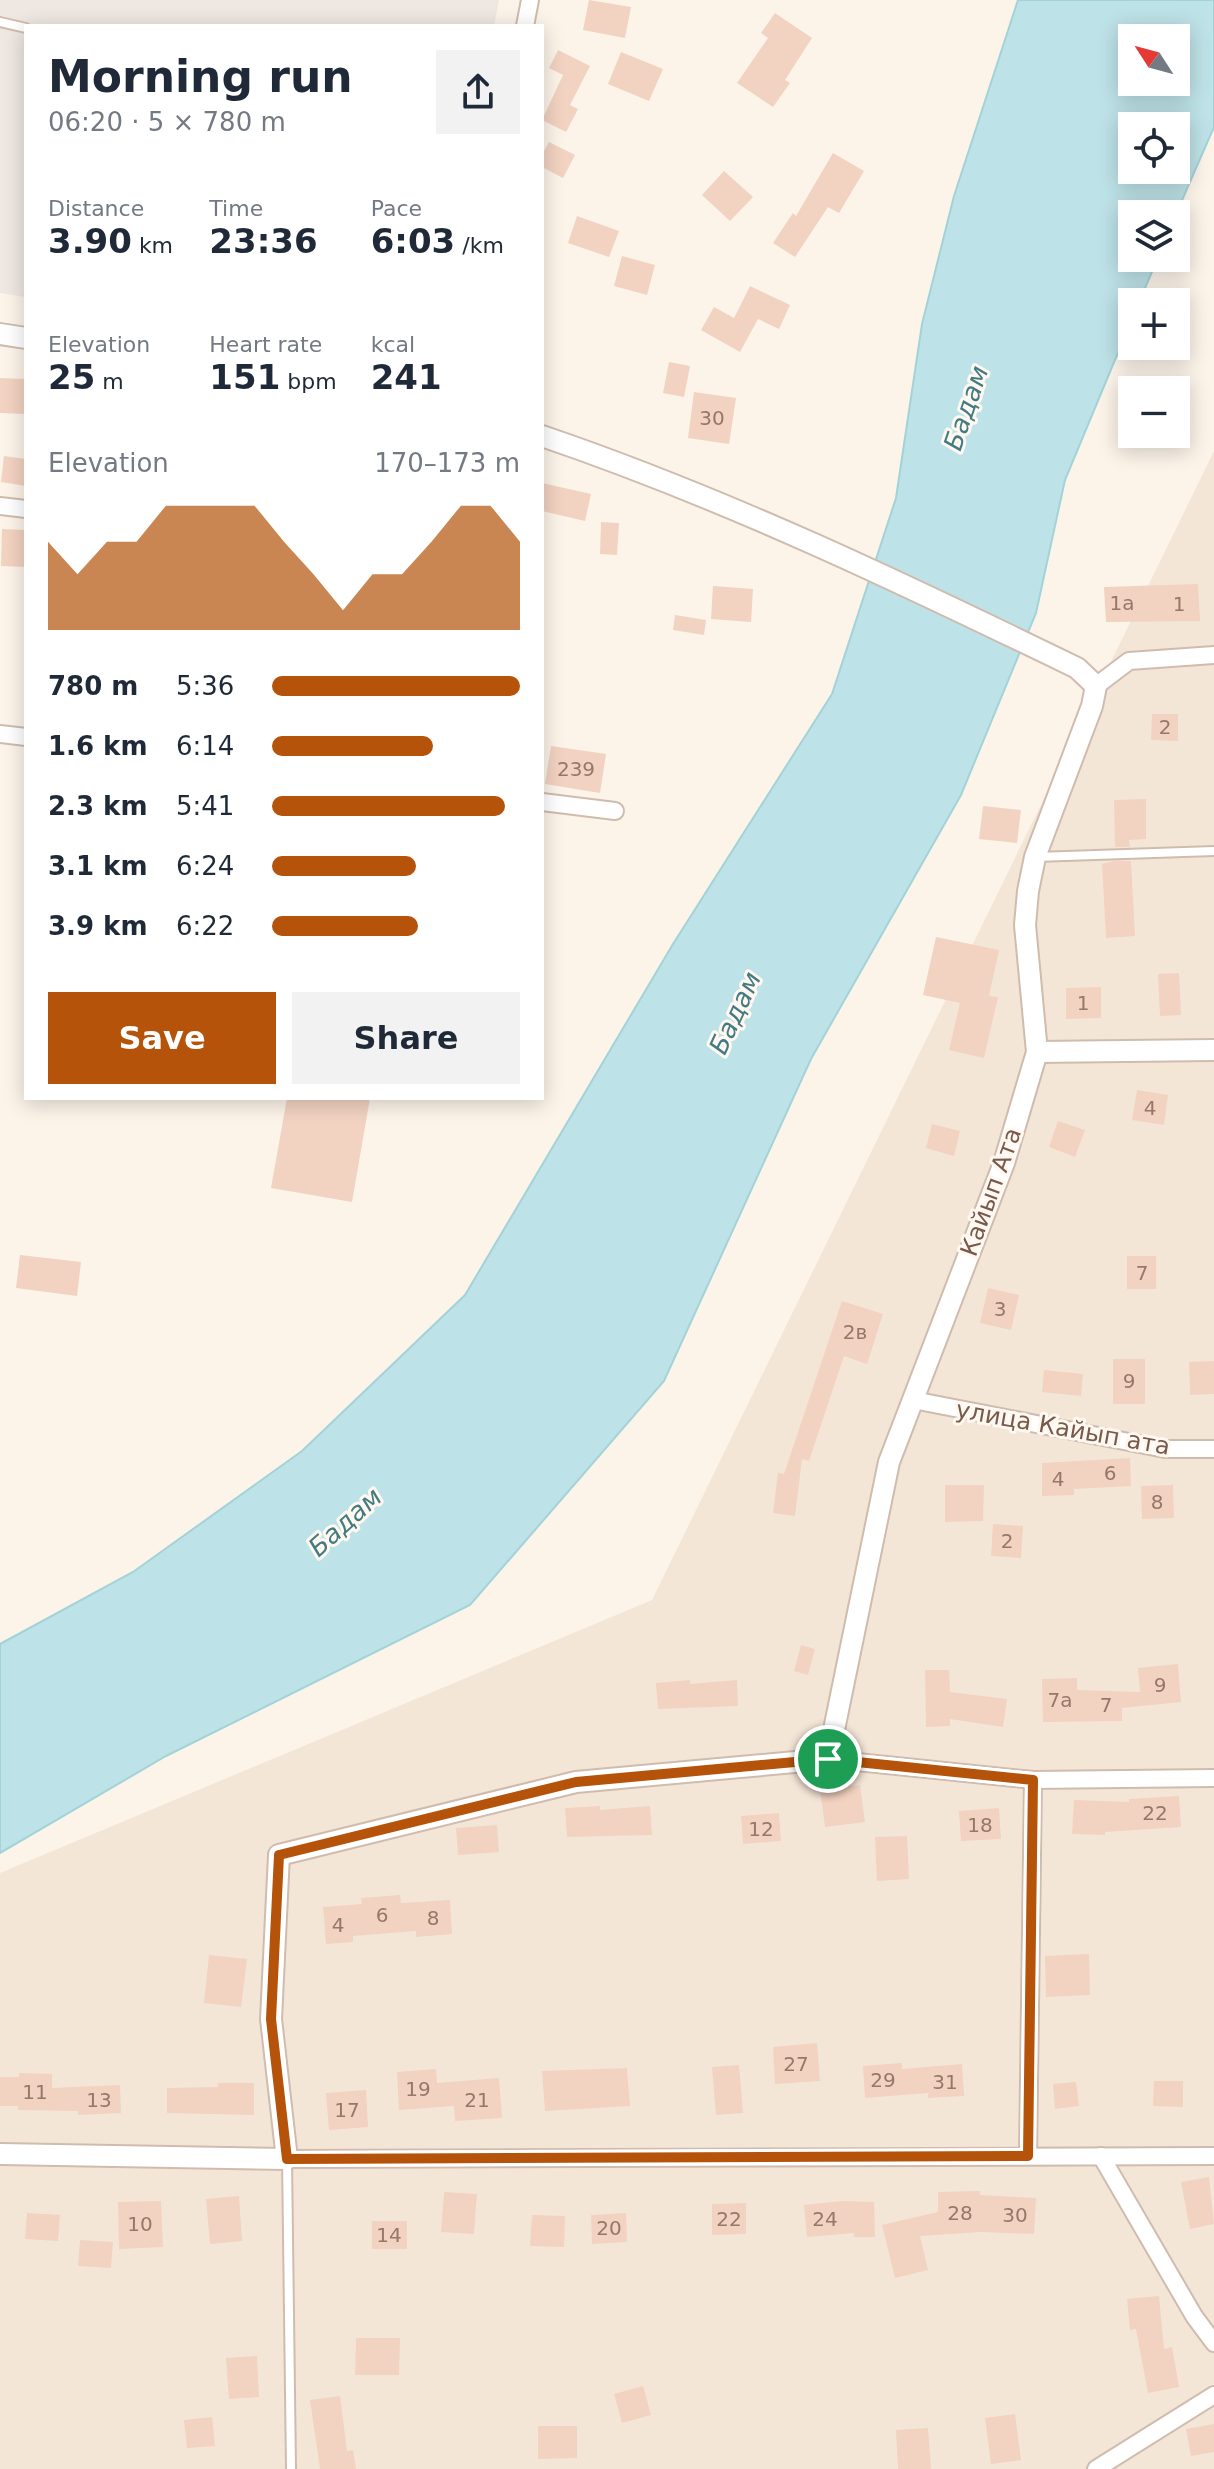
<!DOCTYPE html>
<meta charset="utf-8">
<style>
:root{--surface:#fff;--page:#f2f2f3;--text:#1f2937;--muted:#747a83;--accent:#b45309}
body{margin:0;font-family:"DejaVu Sans",sans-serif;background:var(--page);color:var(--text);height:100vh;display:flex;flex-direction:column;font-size:30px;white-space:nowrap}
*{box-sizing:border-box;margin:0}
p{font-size:26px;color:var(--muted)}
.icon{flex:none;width:44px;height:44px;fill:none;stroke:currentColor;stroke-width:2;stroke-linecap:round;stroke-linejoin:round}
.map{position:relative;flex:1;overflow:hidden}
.panel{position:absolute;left:24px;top:24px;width:520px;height:1076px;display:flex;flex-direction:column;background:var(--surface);border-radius:0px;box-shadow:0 4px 20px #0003}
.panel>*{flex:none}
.needle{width:52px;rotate:306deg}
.buttons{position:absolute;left:1118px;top:24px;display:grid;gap:16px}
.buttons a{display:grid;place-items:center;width:72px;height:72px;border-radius:0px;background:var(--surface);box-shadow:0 4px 20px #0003;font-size:40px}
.pin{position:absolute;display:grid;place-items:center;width:68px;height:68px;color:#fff;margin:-34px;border:4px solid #fff;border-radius:50%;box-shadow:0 2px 8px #0007}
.round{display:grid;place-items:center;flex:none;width:84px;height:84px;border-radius:0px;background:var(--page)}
.summary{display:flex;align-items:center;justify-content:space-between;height:136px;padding:0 24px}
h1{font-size:44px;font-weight:700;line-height:60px}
.metrics{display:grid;grid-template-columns:repeat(3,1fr);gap:12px;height:136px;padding:8px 24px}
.metrics div{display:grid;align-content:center}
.metrics b{font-size:34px;font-weight:700}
.metrics small{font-size:22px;font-weight:400}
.metrics p{font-size:22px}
.chart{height:224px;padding:16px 24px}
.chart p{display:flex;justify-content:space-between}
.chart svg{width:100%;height:144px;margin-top:8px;fill:var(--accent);opacity:.7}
.action{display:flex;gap:16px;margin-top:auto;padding:16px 24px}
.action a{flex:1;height:92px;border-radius:0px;background:var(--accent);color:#fff;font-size:32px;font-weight:700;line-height:92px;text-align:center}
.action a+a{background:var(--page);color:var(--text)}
ul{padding:0 24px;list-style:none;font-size:26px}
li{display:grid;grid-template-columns:128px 96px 1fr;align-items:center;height:60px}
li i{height:20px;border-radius:10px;background:var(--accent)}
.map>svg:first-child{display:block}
</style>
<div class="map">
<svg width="1214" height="2469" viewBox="0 0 1214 2469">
<rect width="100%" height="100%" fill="#fcf4e9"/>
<path fill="#f4e6d7" d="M1214,451V2469H0V1873L652,1600Z"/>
<path fill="#eee7e2" d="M0,0H499L494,26H26V297L0,293Z"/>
<path fill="#bde2e7" stroke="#a3d3d8" stroke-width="2" fill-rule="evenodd" d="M1018,0H1214V127L1176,214H1132V258H1158L1139,302H1132V319L1065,480L1036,613L961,795L811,1059L664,1381L470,1605L166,1756L0,1853V1644L133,1572L302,1451L465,1295L673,944L832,694L896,498L922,324L954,196ZM1132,38H1176V82H1132ZM1132,126H1176V170H1132Z"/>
<g fill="#f2d2c1">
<path d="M589,0L631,7L625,38L583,30Z"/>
<path d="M775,13L812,38L785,80L790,83L773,107L737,83L768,38L761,33Z"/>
<path d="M558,50L590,66L570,105L578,109L566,132L542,120L563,75L549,68Z"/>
<path d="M621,52L663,69L649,101L608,84Z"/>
<path d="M549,142L575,155L563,178L542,167V155Z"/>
<path d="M833,153L864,171L839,213L828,207L795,257L773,243L793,213L796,216Z"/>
<path d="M724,171L753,197L730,221L702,195Z"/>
<path d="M577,216L619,231L609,257L568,243Z"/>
<path d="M622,256L655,265L647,295L614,286Z"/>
<path d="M750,286L790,305L779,329L758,319L740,352L701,330L714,307L734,318Z"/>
<path d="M669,362L690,366L684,397L663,393Z"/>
<path d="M0,378L26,379V414L0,413Z"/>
<path d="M694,392L736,398L729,444L688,438Z"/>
<path d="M4,456L26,459V486L1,482Z"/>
<path d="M542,483L591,494L585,521L542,511Z"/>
<path d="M601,522L619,523L617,555L600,554Z"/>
<path d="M2,529L26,530V567L1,566Z"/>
<path d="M1198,584L1200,621L1106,622L1104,587Z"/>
<path d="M713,586L753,589L751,622L711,619Z"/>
<path d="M675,615L706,620L704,635L673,630Z"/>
<path d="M1152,714H1178V741L1151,740Z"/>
<path d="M551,746L606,754L600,793L545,784Z"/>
<path d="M1146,799V839L1129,840L1130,847H1115L1114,800Z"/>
<path d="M983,806L1021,810L1017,843L979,839Z"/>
<path d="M1115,861H1131L1135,936L1106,938L1102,864Z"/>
<path d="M936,937L999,950L989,996L998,997L984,1058L949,1050L960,1003L923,995Z"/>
<path d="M1179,973L1181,1015L1160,1016L1158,974Z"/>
<path d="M1101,987V1018L1066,1019V988Z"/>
<path d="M1137,1090L1168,1095L1164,1125L1132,1120Z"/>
<path d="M287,1098H370L352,1202L271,1188Z"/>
<path d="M1058,1121L1085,1130L1075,1157L1049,1147Z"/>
<path d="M932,1124L960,1131L954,1156L926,1148Z"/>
<path d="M20,1255L81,1262L77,1296L16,1288Z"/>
<rect x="1127" y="1256" width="29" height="33"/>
<path d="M988,1288L1019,1295L1011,1330L980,1323Z"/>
<path d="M842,1301L883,1314L867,1364L844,1356L809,1461L802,1459L795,1516L773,1513L778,1473L784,1474Z"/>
<rect x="1113" y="1359" width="32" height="45"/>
<path d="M1214,1361V1394L1190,1395L1189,1362Z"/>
<path d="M1044,1370L1083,1374L1081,1396L1042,1392Z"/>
<path d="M1130,1458L1131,1486L1074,1489V1495L1042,1496V1463Z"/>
<path d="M945,1485H984L983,1521L945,1522Z"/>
<path d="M1173,1485L1174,1518L1142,1519L1141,1486Z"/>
<path d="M993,1524L1023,1526L1021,1558L991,1556Z"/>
<path d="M801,1645L815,1649L808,1675L794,1671Z"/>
<path d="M1178,1664L1181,1702L1122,1708V1721L1043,1722L1042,1679L1077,1678V1690L1140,1692L1138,1668Z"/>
<path d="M925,1670H949L950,1692L1007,1699L1003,1727L950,1719V1726L926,1727Z"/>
<path d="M690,1680V1684L737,1680L738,1706L658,1709L656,1683Z"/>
<path d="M860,1785L865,1822L825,1827L820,1790Z"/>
<path d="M1179,1796L1181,1827L1105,1832V1835L1072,1834L1074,1800L1129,1802V1799Z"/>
<path d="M600,1806V1810L650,1806L652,1835L567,1837L565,1808Z"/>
<path d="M999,1808L1001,1839L961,1841L959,1811Z"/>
<path d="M779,1813L781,1841L743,1844L741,1816Z"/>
<path d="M497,1825L499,1852L458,1855L456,1828Z"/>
<path d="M907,1836L909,1879L877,1881L875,1837Z"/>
<path d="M400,1895L401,1903L450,1900L452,1934L416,1937V1931L353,1936V1942L326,1944L323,1907L362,1904L361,1898Z"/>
<path d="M1089,1954L1090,1995L1046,1997L1045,1956Z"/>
<path d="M209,1955L247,1959L241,2007L204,2003Z"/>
<path d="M817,2043L820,2081L775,2084L773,2047Z"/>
<path d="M902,2063V2069L962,2064L964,2096L928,2098V2093L865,2098L863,2066Z"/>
<path d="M739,2065L743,2113L716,2115L712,2067Z"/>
<path d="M627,2068L630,2106L545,2111L542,2071Z"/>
<path d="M436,2069L437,2083L499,2078L502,2118L455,2121L454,2106L399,2110L397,2072Z"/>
<path d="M19,2073L52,2074V2088L120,2085L121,2113L78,2115V2111L18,2110V2106H0V2077H19Z"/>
<path d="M1154,2081H1183V2107L1153,2106Z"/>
<path d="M1076,2082L1079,2106L1055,2109L1053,2084Z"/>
<path d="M218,2083H254V2115L167,2113V2088L218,2087Z"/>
<path d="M366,2090L368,2127L329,2130L326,2093Z"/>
<path d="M1209,2177L1214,2224L1190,2229L1181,2182Z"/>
<path d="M980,2191V2195L1036,2198L1034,2234L981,2232L920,2236L928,2270L895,2278L882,2225L938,2212V2192Z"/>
<path d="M444,2192L477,2194L474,2234L441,2232Z"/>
<path d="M239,2196L242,2241L210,2244L206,2199Z"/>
<path d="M161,2201L163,2247L119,2249L118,2202Z"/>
<path d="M842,2201L874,2202L875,2237H854V2233L807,2237L804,2205Z"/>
<path d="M746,2203V2234L712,2235V2204Z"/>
<path d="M27,2213L60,2215L58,2241L25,2239Z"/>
<path d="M626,2213L627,2242L592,2244L591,2215Z"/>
<path d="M532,2215L565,2216L564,2247L530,2246Z"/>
<rect x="372" y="2221" width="35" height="28"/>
<path d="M80,2240L113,2242L111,2268L78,2266Z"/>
<path d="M1159,2296L1164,2349L1172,2347L1179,2387L1148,2393L1136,2329L1130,2330L1127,2299Z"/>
<path d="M356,2338H400L399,2375H355Z"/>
<path d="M257,2356L259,2397L229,2399L226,2358Z"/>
<path d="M643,2386L651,2415L622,2423L614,2394Z"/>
<path d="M340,2396L347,2451L353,2450L356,2469H320L310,2400Z"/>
<path d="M1015,2414L1021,2460L991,2464L985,2418Z"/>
<path d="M212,2417L215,2446L187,2448L184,2420Z"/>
<path d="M1214,2424V2452L1191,2456L1186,2429Z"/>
<path d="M538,2426H577V2458L538,2459Z"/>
<path d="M928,2428L931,2469H898L896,2430Z"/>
</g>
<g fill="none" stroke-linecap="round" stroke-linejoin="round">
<defs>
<g id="service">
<path d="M0,22L26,28"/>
<path d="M1036,857L1214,851"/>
<path d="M287,2159L291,2469"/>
</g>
<g id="minor">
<path d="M525,26L530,0"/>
<path d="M0,506L26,509"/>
<path d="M1096,686L1129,661L1214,655"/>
<path d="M0,734L26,737"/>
<path d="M542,802L615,811"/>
<path d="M913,1400L1165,1449H1214"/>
<path d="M828,1759L1033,1780L1214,1778"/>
<path d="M1028,2156L1033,1780"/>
<path d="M1101,2156L1194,2316L1214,2343"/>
<path d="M287,2159L1214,2156"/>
<path d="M1096,2469L1214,2395"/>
</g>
<g id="tertiary">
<path d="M0,334L26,338"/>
<path d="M1037,1052L1214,1050"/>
<path d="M0,2154L287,2159L271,2019L279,1855L576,1782L828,1759L889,1462L1004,1163L1037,1052L1025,925L1028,891L1035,857L1092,706L1096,686L1077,668C902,583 727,499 542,436"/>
</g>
</defs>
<use href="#service" stroke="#cfbcae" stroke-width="12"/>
<use href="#minor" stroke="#cfbcae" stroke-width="20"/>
<use href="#tertiary" stroke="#cfbcae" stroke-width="24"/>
<use href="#service" stroke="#fff" stroke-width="8"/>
<use href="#minor" stroke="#fff" stroke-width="16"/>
<use href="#tertiary" stroke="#fff" stroke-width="20"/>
</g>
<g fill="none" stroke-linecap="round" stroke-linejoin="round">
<defs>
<path id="route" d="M828,1759L1033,1780L1028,2156L287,2159L271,2019L279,1855L576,1782Z"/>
</defs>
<use href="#route" stroke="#fff" stroke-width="16"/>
<use href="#route" stroke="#b45309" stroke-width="10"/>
</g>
<g text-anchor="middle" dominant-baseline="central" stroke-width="6" stroke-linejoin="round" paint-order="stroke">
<g font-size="20" fill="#967869">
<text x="712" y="418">30</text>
<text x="1122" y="603">1а</text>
<text x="1179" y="604">1</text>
<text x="1165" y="727">2</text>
<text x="576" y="769">239</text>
<text x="1083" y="1003">1</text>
<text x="1150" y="1108">4</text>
<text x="1142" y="1273">7</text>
<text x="1000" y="1309">3</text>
<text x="855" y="1332">2в</text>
<text x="1129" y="1381">9</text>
<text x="1110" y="1473">6</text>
<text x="1058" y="1479">4</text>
<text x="1157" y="1502">8</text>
<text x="1007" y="1541">2</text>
<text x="1160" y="1685">9</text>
<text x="1060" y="1700">7а</text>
<text x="1106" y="1705">7</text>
<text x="1155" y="1813">22</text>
<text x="980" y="1825">18</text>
<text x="761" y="1829">12</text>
<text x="382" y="1915">6</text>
<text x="433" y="1918">8</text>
<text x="338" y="1925">4</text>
<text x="796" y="2064">27</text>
<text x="883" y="2080">29</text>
<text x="945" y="2082">31</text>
<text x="418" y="2089">19</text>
<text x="35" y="2092">11</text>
<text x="99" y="2100">13</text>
<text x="477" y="2100">21</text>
<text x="347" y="2110">17</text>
<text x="960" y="2213">28</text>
<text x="1015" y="2215">30</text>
<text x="729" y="2219">22</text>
<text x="825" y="2219">24</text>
<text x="140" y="2224">10</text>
<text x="609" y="2228">20</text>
<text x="389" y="2235">14</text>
</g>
<g font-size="24" fill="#775a4c" stroke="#fff8f0">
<text transform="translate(991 1192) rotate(-70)">Кайып Ата</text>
<text transform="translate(1063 1428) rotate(10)">улица Кайып ата</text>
</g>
<g font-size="26" font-style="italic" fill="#437b83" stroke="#fff8f0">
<text transform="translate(966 408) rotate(-71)">Бадам</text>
<text transform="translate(735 1013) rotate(-65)">Бадам</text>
<text transform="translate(345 1522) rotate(-42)">Бадам</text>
</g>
</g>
</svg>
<div class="buttons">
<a><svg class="needle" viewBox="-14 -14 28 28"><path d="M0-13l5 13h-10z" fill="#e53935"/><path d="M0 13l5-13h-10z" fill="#747a83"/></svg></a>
<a><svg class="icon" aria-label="locate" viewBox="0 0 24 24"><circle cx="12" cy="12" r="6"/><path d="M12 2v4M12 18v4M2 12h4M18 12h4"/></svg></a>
<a><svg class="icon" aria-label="layers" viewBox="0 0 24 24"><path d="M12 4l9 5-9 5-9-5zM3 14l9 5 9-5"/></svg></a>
<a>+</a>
<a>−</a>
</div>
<div class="pin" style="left:828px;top:1759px;background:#1e9e55"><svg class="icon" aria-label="arrive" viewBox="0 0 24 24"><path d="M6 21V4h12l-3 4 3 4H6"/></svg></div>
<section class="panel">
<div class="summary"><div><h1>Morning run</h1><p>06:20 · 5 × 780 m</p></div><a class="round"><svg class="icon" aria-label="share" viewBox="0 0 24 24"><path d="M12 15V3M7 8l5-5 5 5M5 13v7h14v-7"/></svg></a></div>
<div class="metrics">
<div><p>Distance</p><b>3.90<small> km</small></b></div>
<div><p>Time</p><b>23:36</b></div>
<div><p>Pace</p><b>6:03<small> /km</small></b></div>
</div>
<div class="metrics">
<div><p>Elevation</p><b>25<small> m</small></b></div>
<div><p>Heart rate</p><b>151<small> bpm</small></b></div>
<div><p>kcal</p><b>241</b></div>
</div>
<div class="chart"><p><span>Elevation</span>170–173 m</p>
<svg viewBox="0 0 160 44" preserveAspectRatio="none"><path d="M0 44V17L10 27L20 17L30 17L40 6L50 6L60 6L70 6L80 17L90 27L100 38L110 27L120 27L130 17L140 6L150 6L160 17V44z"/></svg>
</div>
<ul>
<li><b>780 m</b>5:36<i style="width:100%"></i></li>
<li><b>1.6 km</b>6:14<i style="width:65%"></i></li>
<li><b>2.3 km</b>5:41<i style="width:94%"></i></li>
<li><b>3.1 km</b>6:24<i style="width:58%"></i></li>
<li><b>3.9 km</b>6:22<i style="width:59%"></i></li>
</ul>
<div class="action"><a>Save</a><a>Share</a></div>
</section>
</div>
